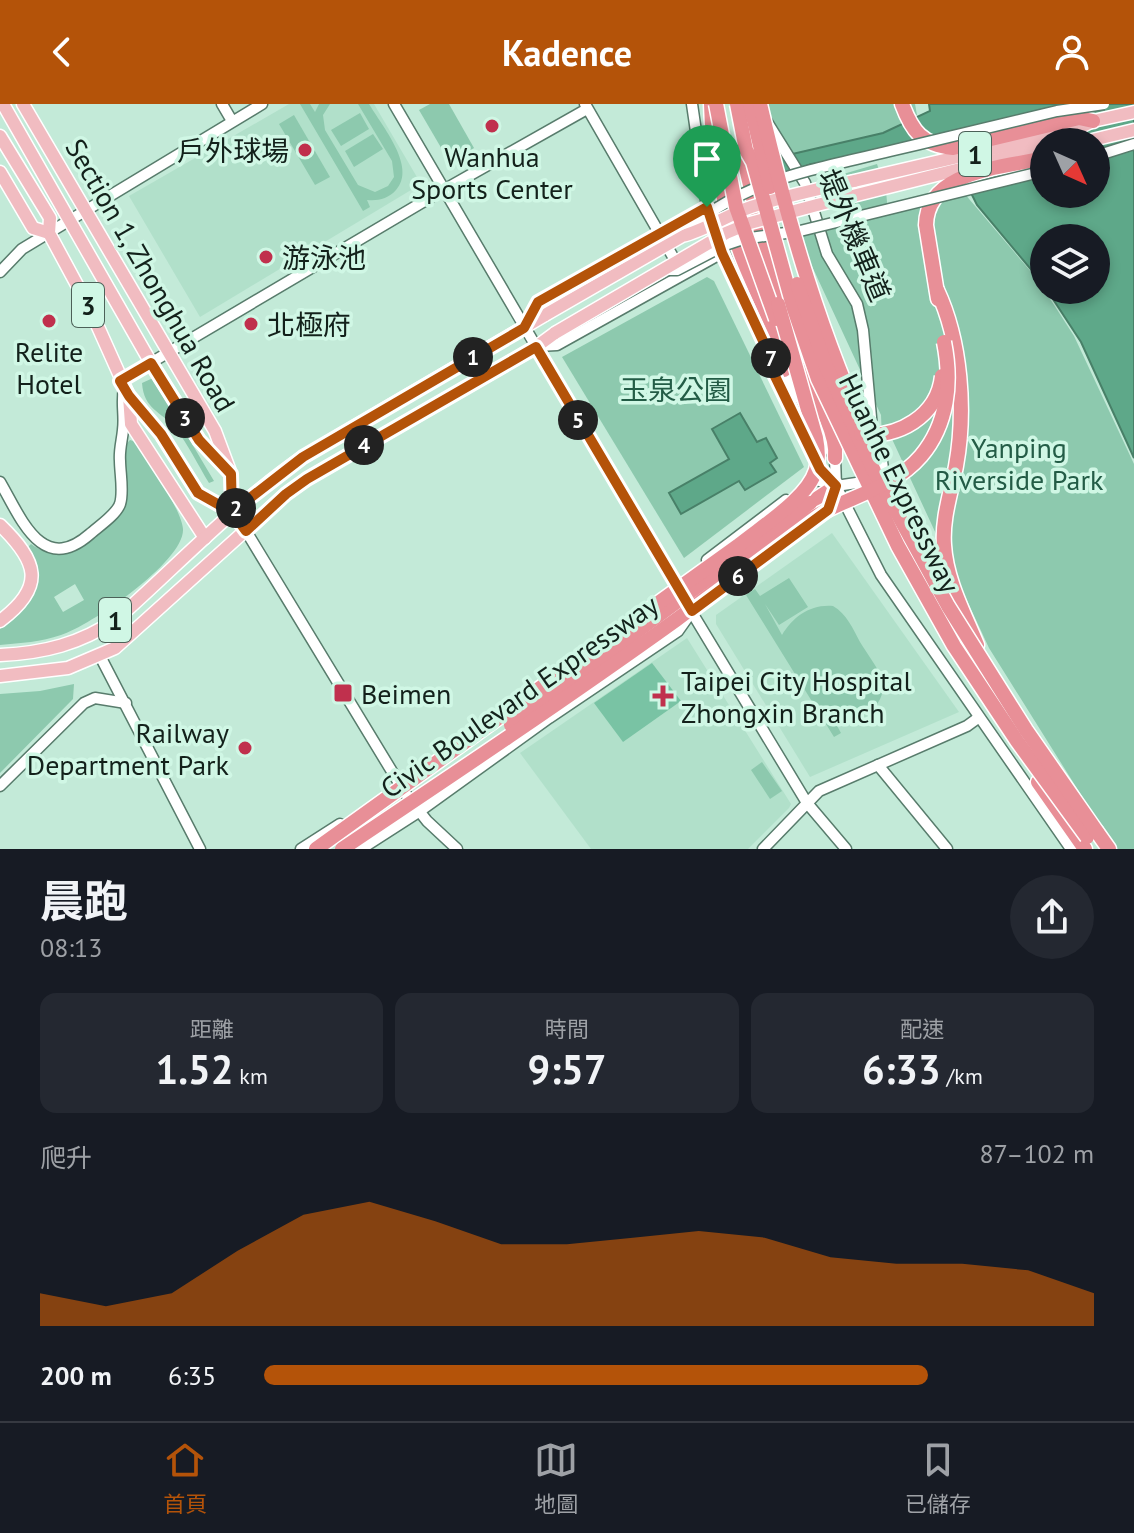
<!DOCTYPE html>
<html lang="zh-TW">
<meta charset="utf-8">
<style>
:root{--surface:#171b24;--page:#242831;--text:#f1f3f6;--muted:#9ea1a6;--line:#363941;--accent:#b45309}
body{margin:0;font-family:"PT Sans","Noto Sans TC",sans-serif;background:var(--page);color:var(--text);height:100vh;display:flex;flex-direction:column;font-size:30px;white-space:nowrap}
*{box-sizing:border-box;margin:0}
p{font-size:26px;color:var(--muted)}
.icon{flex:none;width:44px;height:44px;fill:none;stroke:currentColor;stroke-width:2;stroke-linecap:round;stroke-linejoin:round}
.map{position:relative;height:745px;overflow:hidden}
.panel{display:flex;flex-direction:column;background:var(--surface);flex:1}
.panel>*{flex:none}
.needle{width:52px;rotate:135deg}
.buttons{position:absolute;left:1030px;top:24px;display:grid;gap:16px}
.buttons a{display:grid;place-items:center;width:80px;height:80px;border-radius:50%;background:var(--surface);box-shadow:0 4px 12px #0003;font-size:40px}
.pin{position:absolute;display:grid;place-items:center;width:68px;height:68px;color:#fff;margin:-82px -34px;border-radius:50% 50% 50% 0;rotate:-45deg;box-shadow:0 0 8px #0007}
.pin .icon{rotate:45deg}
.km{position:absolute;width:40px;height:40px;margin:-20px;border-radius:50%;background:#222;color:#fff;font-size:22px;line-height:40px;text-align:center}
.round{display:grid;place-items:center;flex:none;width:84px;height:84px;border-radius:42px;background:var(--page)}
.head{display:flex;align-items:center;justify-content:space-between;height:136px;padding:0 40px}
h1{font-size:44px;font-weight:700;line-height:60px}
.metrics{display:grid;grid-template-columns:repeat(3,1fr);gap:12px;height:136px;padding:8px 40px}
.metrics div{display:grid;align-content:center;border-radius:16px;background:var(--page);text-align:center}
.metrics b{font-size:40px;font-weight:700}
.metrics small{font-size:22px;font-weight:400}
.metrics p{font-size:22px}
.chart{height:224px;padding:16px 40px}
.chart p{display:flex;justify-content:space-between}
.chart svg{width:100%;height:144px;margin-top:8px;fill:var(--accent);opacity:.7}
ul{padding:0 40px;list-style:none;font-size:26px}
li{display:grid;grid-template-columns:128px 96px 1fr;align-items:center;height:60px}
li i{height:20px;border-radius:10px;background:var(--accent)}
header{display:flex;justify-content:space-between;align-items:center;height:104px;padding:0 40px;background:var(--accent);color:#fff;font-size:36px;font-weight:700}
.dock{display:flex;justify-content:space-around;align-items:center;height:112px;border-top:2px solid var(--line);background:var(--surface);font-size:22px;color:var(--muted)}
.dock a{display:grid;justify-items:center;gap:4px}
.dock .current{color:var(--accent)}
.map>svg:first-child{display:block}
</style>
<header><svg class="icon" aria-label="back" viewBox="0 0 24 24"><path d="M15 5l-7 7 7 7"/></svg>Kadence<svg class="icon" aria-label="person" viewBox="0 0 24 24"><circle cx="12" cy="8" r="4"/><path d="M4 21q1-7 8-7t8 7"/></svg></header>
<div class="map">
<svg width="1134" height="745" viewBox="0 0 1134 745">
<rect width="100%" height="100%" fill="#c3ead8"/>
<g fill="#b1e0ca">
<path d="M289,0H374L421,80L200,213L129,92Z"/>
<path d="M832,429L959,608L810,673L716,520V511Z"/>
<path d="M687,534L791,700L789,704L748,745H591L520,649Z"/>
</g>
<g fill="#8dc9ae" fill-rule="evenodd">
<path d="M300,0H310L315,8L319,0H330L323,11L325,26L358,81L375,88L388,82L394,73L392,57L358,0H369C382,22 417,63 396,86C388,95 378,97 367,96L370,103L363,107Z"/>
<path d="M430,0H449L474,44L450,59L419,6Z"/>
<path d="M768,0H915L917,11L883,29L775,54Z"/>
<path d="M360,9L369,25L341,42L331,26Z"/>
<path d="M294,11L330,73L315,81L279,20Z"/>
<path d="M373,30L383,45L354,63L345,47Z"/>
<path d="M877,60L886,87L888,109L964,89L1038,176L1074,232L1134,360V745H1115L989,544L892,335H882L881,311L798,132L855,117L840,71Z"/>
<path d="M707,173L714,177L804,363L684,454L562,253Z"/>
<path d="M153,274L214,377L209,379C198,361 188,340 175,324C161,307 144,306 142,279Z"/>
<path d="M130,336L136,338C148,358 181,404 183,425C185,457 90,522 61,531C41,538 21,539 0,541V525C26,508 48,472 27,444L31,440C69,467 94,432 119,407L124,342ZM75,480L84,496L63,508L54,493Z"/>
<path d="M789,474L808,503L779,521L765,500L782,531C793,513 810,500 833,502C847,510 853,525 860,538C867,550 879,564 882,577C888,604 856,618 836,620L841,629L834,633L746,491L755,485L760,492Z"/>
<path d="M74,580L73,595L0,669V590L40,587Z"/>
<path d="M762,658L782,687L770,695L751,666Z"/>
</g>
<path fill="#79c3a4" d="M652,559L681,597L623,638L594,599Z"/>
<g fill="#5ea889" stroke="#488068" stroke-width="2" fill-rule="evenodd">
<path d="M929,0H1134V354L1081,238L1047,186H1096V134H1044V181L977,101L942,31L841,57L811,60L778,73L775,54L883,29L930,7ZM1044,38H1096V90H1044Z"/>
<path d="M740,309L757,338L766,334L777,354L770,359L776,368L745,386L739,377L681,410L669,389L729,355L712,325Z"/>
</g>
<g fill="none" stroke-linecap="round" stroke-linejoin="round">
<defs>
<g id="minor">
<path d="M222,0L232,17"/>
<path d="M394,0L680,488"/>
<path d="M585,0L680,165"/>
<path d="M692,0L707,103L711,115"/>
<path d="M767,18L805,79L827,150L857,200L863,226L873,335"/>
<path d="M1096,52L1134,40"/>
<path d="M719,138L772,256V266L820,365L836,382L881,471L1071,745"/>
<path d="M0,168L22,145L262,0"/>
<path d="M526,222L538,198L707,103"/>
<path d="M538,242L557,241L722,149"/>
<path d="M781,264L802,298"/>
<path d="M120,277L433,92L587,5"/>
<path d="M817,326L835,354L836,382L827,407"/>
<path d="M878,334C879,347 884,359 883,371"/>
<path d="M0,378C21,414 42,472 90,430C99,422 116,411 120,400C124,388 120,369 120,357C119,346 122,337 123,326C125,312 121,299 124,284"/>
<path d="M809,379L813,375L836,382L870,377"/>
<path d="M246,427L405,689L427,717L457,745"/>
<path d="M707,456L786,396"/>
<path d="M688,502L807,699L846,745"/>
<path d="M100,552L200,745"/>
<path d="M878,661L947,745"/>
<path d="M0,682L84,599L95,594L126,599"/>
<path d="M301,745L340,720"/>
<path d="M361,745L420,707L549,614L678,527L690,510"/>
<path d="M763,745L819,687L967,622L978,614"/>
</g>
<g id="major">
<path d="M3,0L151,259L199,336L226,365"/>
<path d="M23,0L215,327L231,370L232,408"/>
<path d="M0,32L50,114L49,129L90,205L129,292L161,330L198,389L232,408L246,427"/>
<path d="M1084,38L1134,26"/>
<path d="M0,68L33,124L49,129"/>
<path d="M854,77L1074,26L1093,17L1134,8"/>
<path d="M817,101L1044,44"/>
<path d="M129,292L131,320L205,434"/>
<path d="M0,421C37,457 47,482 0,517"/>
<path d="M0,551C44,549 80,540 117,515C179,460 235,400 303,353L545,211"/>
<path d="M0,572L68,564L115,544L286,390L307,375L536,243L555,229"/>
</g>
<g id="highway">
<path d="M711,0C712,50 724,106 742,153C755,186 771,217 784,250V266"/>
<path d="M902,0C912,27 922,41 953,44L1079,14L1093,17"/>
<path d="M746,46L745,60L778,200"/>
<path d="M937,186C961,237 966,307 956,362C951,389 942,414 944,441C946,476 964,509 977,541"/>
<path d="M938,195L926,121C927,66 1003,64 1044,54"/>
<path d="M798,263C813,286 838,327 835,354"/>
<path d="M810,399L836,382"/>
<path d="M1038,678L1085,745"/>
<path d="M1097,728L1109,745"/>
</g>
</defs>
<use href="#minor" stroke="#587c6c" stroke-width="13"/>
<use href="#major" stroke="#fff" stroke-width="15"/>
<use href="#highway" stroke="#fff" stroke-width="17"/>
<use href="#minor" stroke="#fff" stroke-width="10"/>
<use href="#major" stroke="#f1bcc1" stroke-width="12"/>
<use href="#highway" stroke="#e88f97" stroke-width="14"/>
<defs>
<g id="minor-bridge">
<path d="M683,131C738,76 818,65 890,47C946,34 1002,20 1057,7L1104,0"/>
<path d="M665,166H677L725,141L743,135L800,127L1044,67"/>
</g>
<g id="major-bridge">
<path d="M545,211L682,132C706,126 727,111 751,103C784,92 819,85 854,77"/>
<path d="M555,229L726,129L750,119L817,101"/>
</g>
<g id="highway-bridge">
<path d="M716,0L736,103L776,215"/>
<path d="M737,0L746,46L753,58L793,202L818,275L898,442L954,542L1017,637L1087,733"/>
<path d="M750,0L770,83"/>
<path d="M760,0C788,119 821,234 873,344"/>
<path d="M797,180L826,262L874,367L948,502L1026,626L1097,728"/>
<path d="M861,330C897,335 938,312 942,272"/>
<path d="M511,621L810,399"/>
<path d="M316,745L739,441C762,422 807,395 816,366C819,355 818,344 816,334L778,200"/>
<path d="M342,745C454,670 566,595 676,516C720,484 761,448 806,418C843,393 891,387 921,352C948,320 952,278 944,238"/>
</g>
</defs>
<use href="#minor-bridge" stroke="#587c6c" stroke-width="13" stroke-linecap="butt"/>
<use href="#major-bridge" stroke="#fff" stroke-width="15" stroke-linecap="butt"/>
<use href="#highway-bridge" stroke="#fff" stroke-width="17" stroke-linecap="butt"/>
<use href="#minor-bridge" stroke="#fff" stroke-width="10"/>
<use href="#major-bridge" stroke="#f1bcc1" stroke-width="12"/>
<use href="#highway-bridge" stroke="#e88f97" stroke-width="14"/>
</g>
<g fill="none" stroke-linecap="round" stroke-linejoin="round">
<defs>
<path id="route" d="M707,103L538,198L524,224L303,353L232,408L198,389L161,330L129,292L120,277L151,259L199,336L231,370L232,408L246,427L286,390L307,375L536,243L692,507L828,406L836,382L820,365L772,266V256L722,149L707,103"/>
</defs>
<use href="#route" stroke="#fff" stroke-width="16"/>
<use href="#route" stroke="#b45309" stroke-width="10"/>
</g>
<g fill="#c0304d" stroke="#d0f7e5" stroke-width="3">
<circle cx="492" cy="22" r="8"/>
<circle cx="305" cy="46" r="8"/>
<circle cx="266" cy="153" r="8"/>
<circle cx="49" cy="217" r="8"/>
<circle cx="251" cy="220" r="8"/>
<rect x="333" y="579" width="20" height="20" rx="4"/>
<path d="M659 580h8v8h8v8h-8v8h-8v-8h-8v-8h8z"/>
<circle cx="245" cy="644" r="8"/>
</g>
<g text-anchor="middle" dominant-baseline="central" stroke-width="7" stroke-linejoin="round" paint-order="stroke">
<g fill="#d0f7e5" stroke="#4c6158" stroke-width="2">
<rect x="959" y="28" width="32" height="44" rx="6"/>
<rect x="72" y="179" width="32" height="44" rx="6"/>
<rect x="99" y="494" width="32" height="44" rx="6"/>
</g>
<g font-size="26" font-weight="bold" fill="#13211b">
<text x="975" y="50">1</text>
<text x="88" y="201">3</text>
<text x="115" y="516">1</text>
</g>
<g font-size="28" fill="#13211b" stroke="#d0f7e5" text-anchor="start">
<text x="289" y="46" text-anchor="end">戶外球場</text>
<text x="492" y="52" text-anchor="middle">Wanhua<tspan x="492" dy="32">Sports Center</tspan></text>
<text x="282" y="153">游泳池</text>
<text x="267" y="220">北極府</text>
<text x="49" y="247" text-anchor="middle">Relite<tspan x="49" dy="32">Hotel</tspan></text>
<text x="681" y="576">Taipei City Hospital<tspan x="681" dy="32">Zhongxin Branch</tspan></text>
<text x="361" y="589">Beimen</text>
<text x="229" y="628" text-anchor="end">Railway<tspan x="229" dy="32">Department Park</tspan></text>
</g>
<g font-size="28" fill="#13211b" stroke="#d0f7e5">
<text transform="translate(855 131) rotate(67)">堤外機車道</text>
<text transform="translate(151 171) rotate(60)">Section 1, Zhonghua Road</text>
<text transform="translate(900 379) rotate(64)">Huanhe Expressway</text>
<text transform="translate(519 592) rotate(-35)">Civic Boulevard Expressway</text>
</g>
<g font-size="28" fill="#235c46" stroke="#d0f7e5">
<text x="676" y="285">玉泉公園</text>
<text x="1019" y="343">Yanping<tspan x="1019" dy="32">Riverside Park</tspan></text>
</g>
</g>
</svg>
<div class="buttons">
<a><svg class="needle" viewBox="-14 -14 28 28"><path d="M0-13l5 13h-10z" fill="#e53935"/><path d="M0 13l5-13h-10z" fill="#9ea1a6"/></svg></a>
<a><svg class="icon" aria-label="layers" viewBox="0 0 24 24"><path d="M12 4l9 5-9 5-9-5zM3 14l9 5 9-5"/></svg></a>
</div>
<div class="pin" style="left:707px;top:103px;background:#1e9e55"><svg class="icon" aria-label="arrive" viewBox="0 0 24 24"><path d="M6 21V4h12l-3 4 3 4H6"/></svg></div>
<b class="km" style="left:473px;top:253px">1</b>
<b class="km" style="left:236px;top:404px">2</b>
<b class="km" style="left:185px;top:314px">3</b>
<b class="km" style="left:364px;top:341px">4</b>
<b class="km" style="left:578px;top:316px">5</b>
<b class="km" style="left:738px;top:472px">6</b>
<b class="km" style="left:771px;top:254px">7</b>
</div>
<section class="panel">
<div class="head"><div><h1>晨跑</h1><p>08:13</p></div><a class="round"><svg class="icon" aria-label="share" viewBox="0 0 24 24"><path d="M12 15V3M7 8l5-5 5 5M5 13v7h14v-7"/></svg></a></div>
<div class="metrics">
<div><p>距離</p><b>1.52<small> km</small></b></div>
<div><p>時間</p><b>9:57</b></div>
<div><p>配速</p><b>6:33<small> /km</small></b></div>
</div>
<div class="chart"><p><span>爬升</span>87–102 m</p>
<svg viewBox="0 0 160 44" preserveAspectRatio="none"><path d="M0 44V34L10 38L20 34L30 21L40 10L50 6L60 12L70 19L80 19L90 17L100 15L110 17L120 23L130 25L140 25L150 27L160 34V44z"/></svg>
</div>
<ul>
<li><b>200 m</b>6:35<i style="width:80%"></i></li>
</ul>
</section>
<nav class="dock">
<a class="current"><svg class="icon" aria-label="home" viewBox="0 0 24 24"><path d="M3 11l9-7 9 7M6 9v11h12V9"/></svg>首頁</a>
<a><svg class="icon" aria-label="map" viewBox="0 0 24 24"><path d="M3 6l6-2 6 2 6-2v14l-6 2-6-2-6 2zM9 4v14M15 6v14"/></svg>地圖</a>
<a><svg class="icon" aria-label="saved" viewBox="0 0 24 24"><path d="M7 4h10v16l-5-4-5 4z"/></svg>已儲存</a>
</nav>
